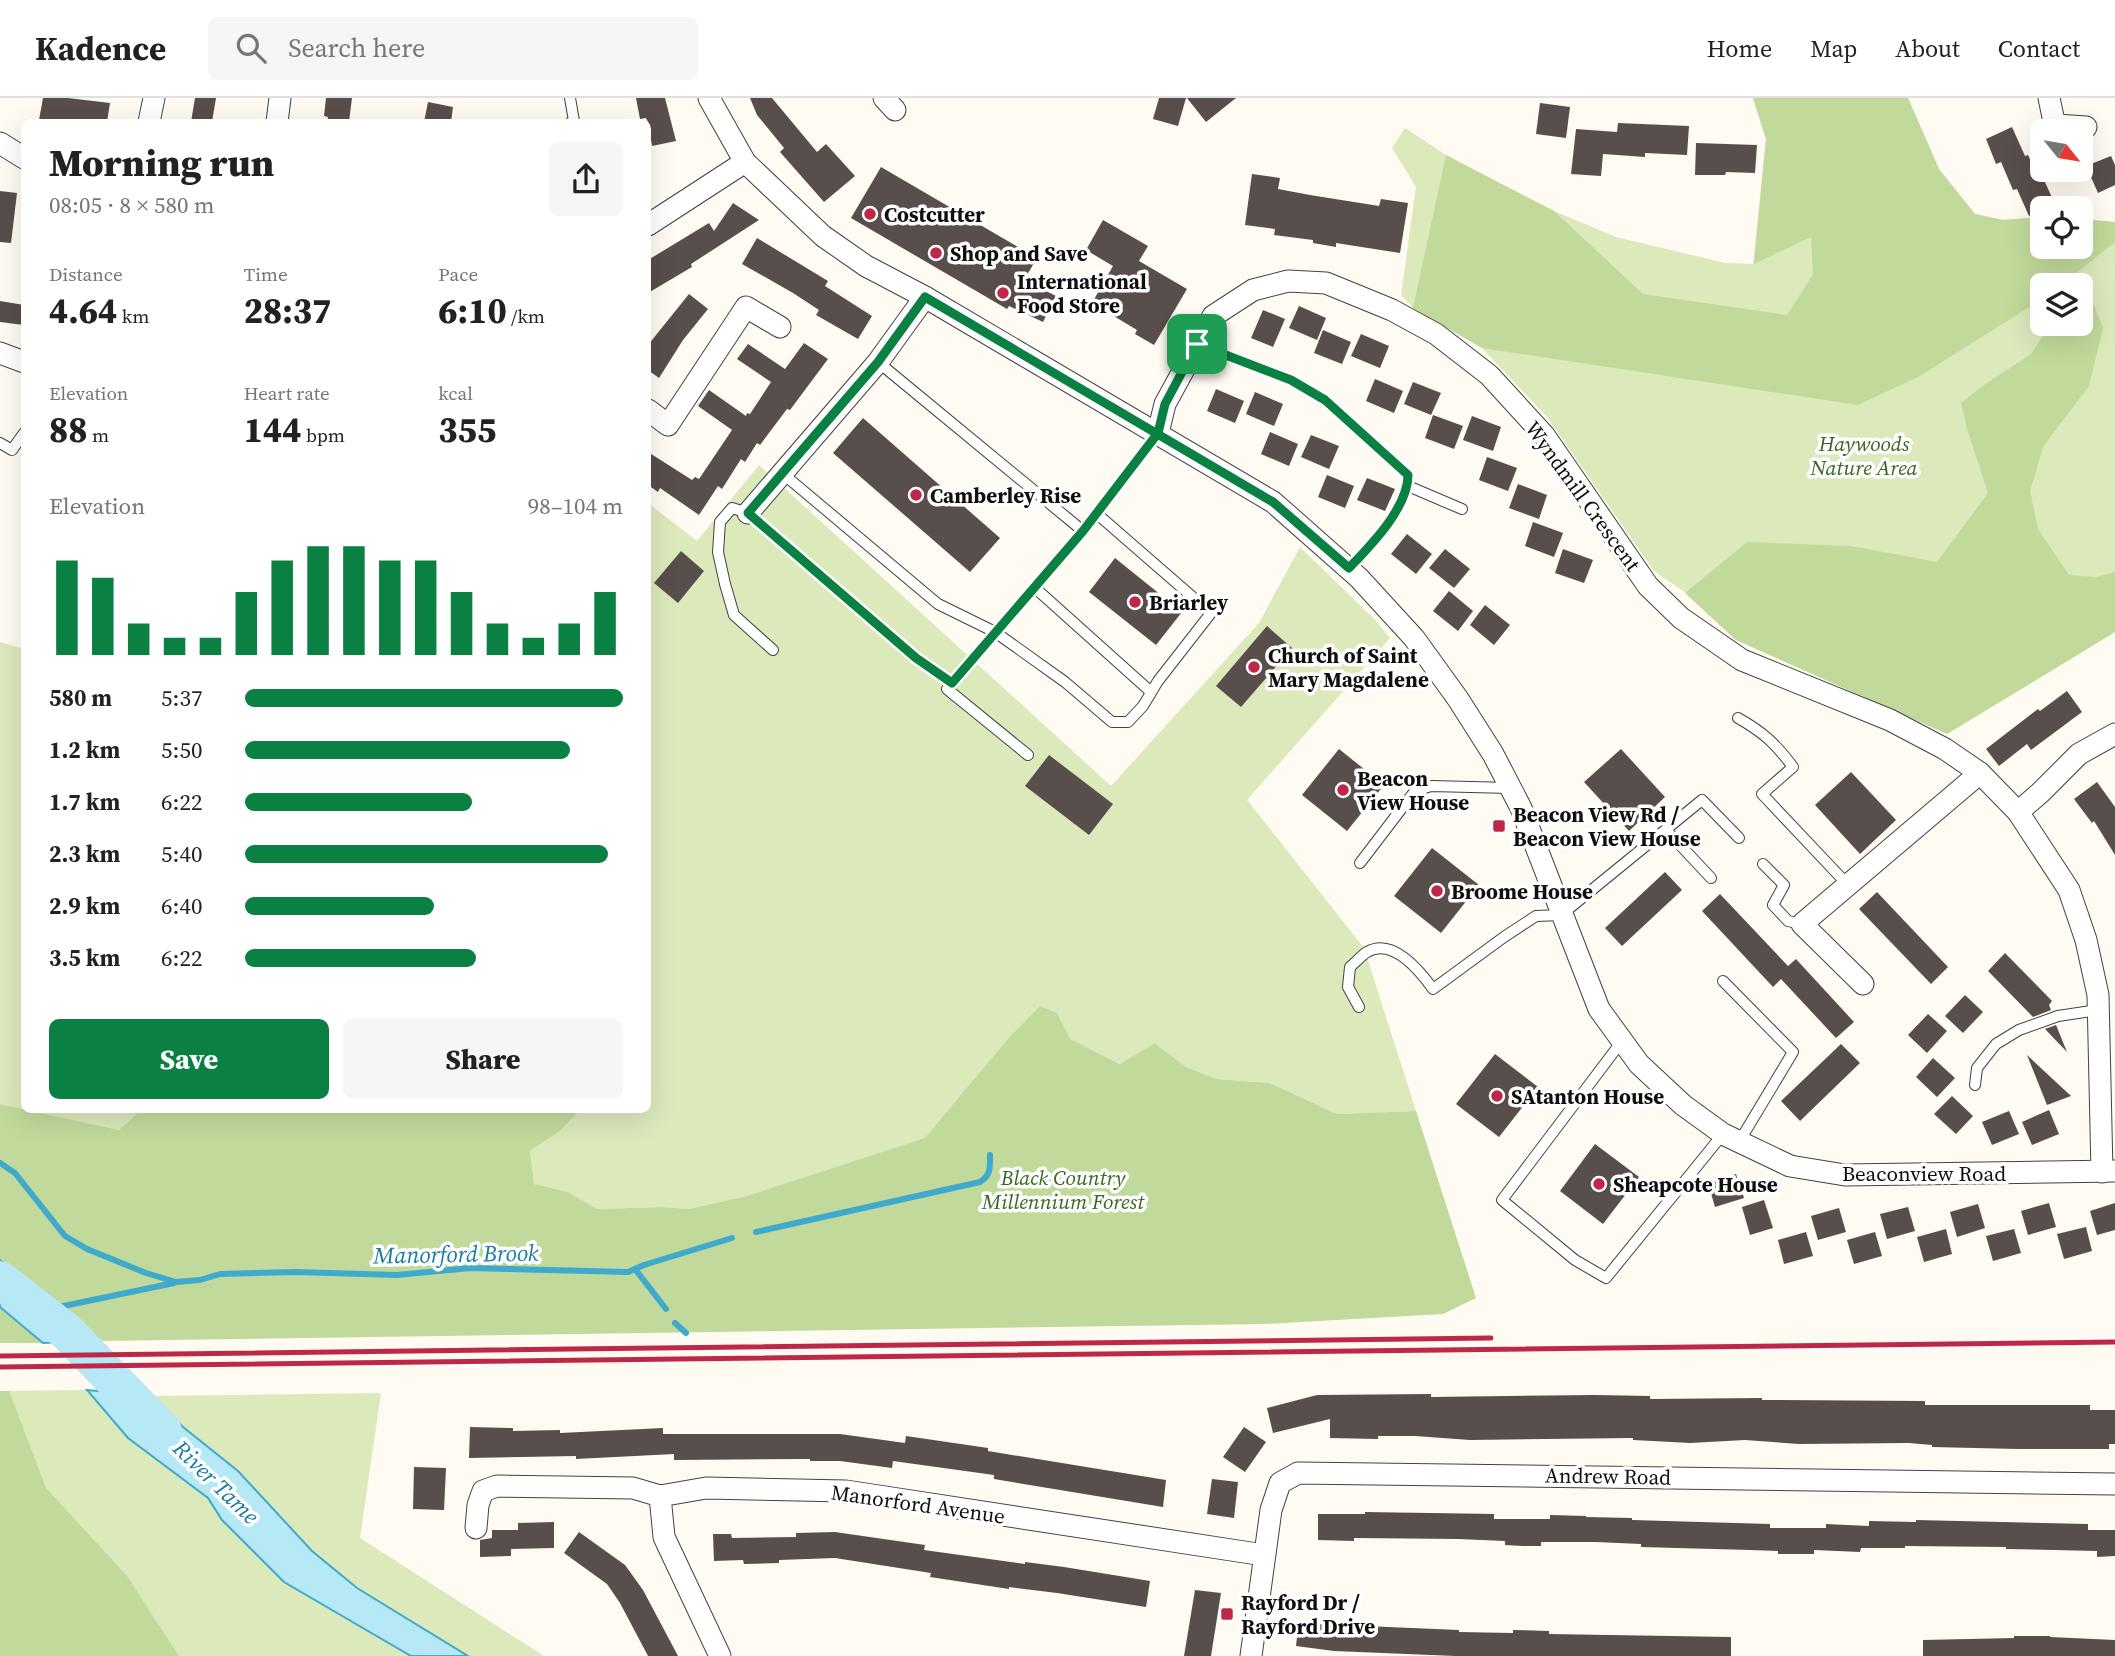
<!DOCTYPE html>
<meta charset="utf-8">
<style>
:root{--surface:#fff;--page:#f6f6f6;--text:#222;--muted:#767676;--line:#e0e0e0;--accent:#0b8043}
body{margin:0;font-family:"Source Serif 4",serif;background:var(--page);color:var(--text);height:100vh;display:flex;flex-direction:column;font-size:26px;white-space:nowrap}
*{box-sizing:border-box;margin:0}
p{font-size:23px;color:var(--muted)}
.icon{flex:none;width:38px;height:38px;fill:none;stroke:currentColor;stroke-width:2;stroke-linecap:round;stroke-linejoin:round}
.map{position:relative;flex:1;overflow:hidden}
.side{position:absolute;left:21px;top:21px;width:630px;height:994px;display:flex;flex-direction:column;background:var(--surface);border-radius:10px;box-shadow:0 7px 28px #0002}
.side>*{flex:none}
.needle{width:46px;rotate:120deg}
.buttons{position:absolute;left:2030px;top:21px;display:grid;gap:14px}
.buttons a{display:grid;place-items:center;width:63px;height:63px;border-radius:10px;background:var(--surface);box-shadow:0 7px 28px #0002;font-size:35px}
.pin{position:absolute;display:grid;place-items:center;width:60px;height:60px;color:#fff;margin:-30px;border-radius:14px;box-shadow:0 4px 10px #0006}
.round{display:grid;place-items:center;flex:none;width:74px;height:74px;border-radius:10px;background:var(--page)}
.overview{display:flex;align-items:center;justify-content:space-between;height:119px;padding:0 28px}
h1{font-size:38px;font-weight:800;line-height:52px}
.figures{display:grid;grid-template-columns:repeat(3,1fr);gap:10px;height:119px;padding:7px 28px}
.figures div{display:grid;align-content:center}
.figures b{font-size:35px;font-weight:800}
.figures small{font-size:19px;font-weight:400}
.figures p{font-size:19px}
.chart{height:196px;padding:14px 28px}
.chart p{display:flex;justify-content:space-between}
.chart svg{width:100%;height:126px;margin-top:7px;stroke:var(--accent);stroke-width:6}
.cta{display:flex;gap:14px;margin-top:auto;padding:14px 28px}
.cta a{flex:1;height:80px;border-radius:10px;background:var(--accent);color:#fff;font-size:28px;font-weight:800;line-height:80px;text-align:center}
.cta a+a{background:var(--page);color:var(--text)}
ul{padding:0 28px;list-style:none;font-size:23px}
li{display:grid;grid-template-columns:112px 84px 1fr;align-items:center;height:52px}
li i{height:18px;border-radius:9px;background:var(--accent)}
header{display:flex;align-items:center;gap:42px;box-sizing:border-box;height:98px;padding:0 35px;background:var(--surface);border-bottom:2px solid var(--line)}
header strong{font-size:33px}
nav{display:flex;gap:38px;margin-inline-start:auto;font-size:24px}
.search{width:490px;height:63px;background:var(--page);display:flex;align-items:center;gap:18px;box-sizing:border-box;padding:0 24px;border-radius:10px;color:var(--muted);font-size:26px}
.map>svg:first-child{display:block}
</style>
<header>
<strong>Kadence</strong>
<div class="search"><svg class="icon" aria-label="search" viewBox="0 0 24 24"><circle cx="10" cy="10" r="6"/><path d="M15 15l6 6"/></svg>Search here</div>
<nav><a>Home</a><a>Map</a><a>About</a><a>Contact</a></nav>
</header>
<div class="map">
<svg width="2115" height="1558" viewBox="0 0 2115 1558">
<rect width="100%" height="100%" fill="#fffaf2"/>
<g fill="#dbe9bb" fill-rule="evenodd">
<path d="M1753,0H1908L1939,71L1975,116L2003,122L2042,119V149H2081V121L2115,124V534L1947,636L1736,542L1686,495L1654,473L1547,319L1482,250L1413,210L1401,197L1416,89L1392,50L1405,30L1446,57L1498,85L1554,113L1616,139L1725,165L1753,166L1766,41ZM2042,187H2081V226H2042Z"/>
<path d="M759,367L1111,688L1259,525L1300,449L1375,522L1390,540L1247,702L1364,850L1416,1013L1337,1016L1270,985L1217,981L1186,969L1155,945L1121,966L1069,941L1057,915L1006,943L926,1040L747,1098L688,1111L662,1109L596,1111L568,1094L534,1086L530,1053L560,1033L578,1014L577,1012H648V405L697,443Z"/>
<path d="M0,544L24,551V1012H141L119,1032L0,1006Z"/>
<path d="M87,1292L128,1340L208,1400L222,1423L411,1558H0V1293Z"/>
<path d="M381,1295L360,1440L544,1558H468L357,1490L312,1453L183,1329L153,1298Z"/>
</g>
<g fill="#c1da9b">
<path d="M1753,0H1908L1939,71L1975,116L2003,122L2042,119V149H2081V121L2115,124V144L2061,187H2042V201L1920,278L1858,307L1482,250L1413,210L1446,57L1554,113L1643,196L1787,217L1813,176L1811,139L1754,166L1766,41Z"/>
<path d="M2094,207L2103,230L2089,288L2044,347L2030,393L2038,431L2069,477L2096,479L2115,474V534L1947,636L1736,542L1685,495L1747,444L1851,448L1937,464L1988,395L1968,334L1961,305L1981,289L2031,256L2051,226H2081V210Z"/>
<path d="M1040,908L1057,915L1070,941L1120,966L1155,945L1186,969L1217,981L1270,985L1337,1016L1416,1013L1476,1200L1443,1216L1265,1226L97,1243L53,1202L0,1162V1006L119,1032L141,1012H577L578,1014L560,1033L530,1053L534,1086L568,1094L597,1111L662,1109L688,1111L747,1098L925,1040L1006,943Z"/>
<path d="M0,1209L43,1245H0Z"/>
<path d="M0,1293H9L46,1390L127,1478L179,1558H0Z"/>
</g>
<g fill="#b7e8f5" stroke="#3faacc" stroke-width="2">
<path d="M0,1162L53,1202L97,1243L43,1245L0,1209Z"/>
<path d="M87,1292L153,1298L183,1329L238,1373L312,1453L357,1490L468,1558H411L284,1484L222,1422L208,1400L128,1340Z"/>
</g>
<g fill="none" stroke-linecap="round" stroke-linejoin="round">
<g stroke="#3faacc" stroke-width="6">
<path d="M0,1065L15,1075L65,1138L87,1151L146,1175L176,1184L200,1182L220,1176L296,1174L397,1177L470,1170L628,1174L644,1167L732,1140"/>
<path d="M756,1134L980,1084C991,1077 990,1070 990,1057"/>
<path d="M635,1171L666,1211"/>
<path d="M54,1210L174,1185"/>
<path d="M675,1225L686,1235"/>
</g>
<path stroke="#b7e8f5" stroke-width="38" d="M0,1182L67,1234L163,1333"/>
</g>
<g fill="#584e4c">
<path d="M43,0H68L110,5L107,24H60L39,22Z"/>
<path d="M195,0H216L212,24H191Z"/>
<path d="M326,0H352L349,24H327L328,19L324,18Z"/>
<path d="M636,0H665L676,43L652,48L648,24L646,20L640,21Z"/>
<path d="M750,0H772L817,54L826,46L855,78L824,104L780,54L784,50L757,17Z"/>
<path d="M1159,0H1186L1178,28L1153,21Z"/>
<path d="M1187,0H1236L1206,24Z"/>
<path d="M428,4L453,9L451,24H424Z"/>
<path d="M1540,5L1570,9L1566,40L1536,36Z"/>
<path d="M1618,25L1689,28L1687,57L1645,55V59L1603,56L1601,78L1571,76L1576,31L1617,34Z"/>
<path d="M2012,29L2025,58L2028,57L2040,83L2044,82L2055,106L2029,118L2017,91L2013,92L2001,64L1996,66L1986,41Z"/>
<path d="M1696,45L1757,47L1755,75L1726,74L1725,77H1695Z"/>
<path d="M2111,58L2115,67V87L2098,95L2086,68Z"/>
<path d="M881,69L1037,160L1024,182L1056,198L1043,224L1009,208L1007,211L851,120Z"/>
<path d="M1252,76L1280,80L1278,91L1310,97L1379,108L1381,101L1408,105L1400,155L1336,145V149L1313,145V142L1274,137L1275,131L1245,127Z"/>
<path d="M0,93L17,95L11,145L0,144Z"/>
<path d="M733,105L759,122L691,166L692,169L648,195V162L709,125L714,133Z"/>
<path d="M1103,122L1148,148L1139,163L1187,191L1154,247L1135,236L1137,232L1092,205L1113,168L1086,152Z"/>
<path d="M757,140L828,183L825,188L872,218L858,241L816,217L819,212L793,195L742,166Z"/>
<path d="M689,196L708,211L683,242L659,280L648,272V247Z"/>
<path d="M0,203L24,207V227L0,224Z"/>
<path d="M1299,208L1326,220L1317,242L1289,230Z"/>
<path d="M1263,212L1285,221L1273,249L1251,240Z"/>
<path d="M1323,232L1351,244L1342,266L1314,255Z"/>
<path d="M1361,236L1389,248L1380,270L1351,258Z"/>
<path d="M804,245L828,261L790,312L787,311L760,347L757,345L745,364L741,361L722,391L718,388L699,417L660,390L658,394L648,387V354L692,382L695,379L699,381L732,332L698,308L709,292L746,318L747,315L750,316L771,284L737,261L748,246L785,271Z"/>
<path d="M1375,281L1403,293L1394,315L1366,303Z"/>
<path d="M1413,284L1441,295L1431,317L1404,306Z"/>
<path d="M1216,291L1244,303L1235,325L1207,313Z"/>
<path d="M1255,294L1283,306L1274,328L1246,316Z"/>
<path d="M1433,317L1463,328L1454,351L1425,340Z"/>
<path d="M1472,318L1501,329L1493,353L1463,342Z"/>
<path d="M863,320L1000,440L970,474L833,355Z"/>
<path d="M1270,334L1298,346L1289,368L1261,356Z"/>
<path d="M1311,337L1339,348L1329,371L1301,359Z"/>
<path d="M1487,359L1517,370L1508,393L1479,382Z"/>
<path d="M1327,377L1354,388L1345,410L1318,399Z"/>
<path d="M1367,380L1395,391L1385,413L1357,402Z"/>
<path d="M1518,386L1547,397L1539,421L1509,410Z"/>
<path d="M1533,424L1563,435L1554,459L1525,448Z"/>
<path d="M1407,436L1432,456L1416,476L1391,456Z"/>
<path d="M1445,451L1470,471L1454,490L1429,470Z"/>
<path d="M1563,451L1593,462L1584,485L1555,475Z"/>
<path d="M681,453L704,473L678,505L654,485Z"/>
<path d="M1115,460L1182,514L1156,547L1089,494Z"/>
<path d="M1449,493L1473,513L1458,533L1433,513Z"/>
<path d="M1485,507L1510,527L1494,547L1470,527Z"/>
<path d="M1267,528L1292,550L1241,609L1216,588Z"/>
<path d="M2067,593L2082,614L2031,652L2027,646L1999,668L1986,651L2038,611L2040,613Z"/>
<path d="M1339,651L1384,687L1347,733L1302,697Z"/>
<path d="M1621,651L1665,699L1629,733L1584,684Z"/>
<path d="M1049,657L1113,706L1089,737L1025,688Z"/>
<path d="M1851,674L1896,722L1860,756L1815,707Z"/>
<path d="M2097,684L2115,709V757L2094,723L2092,725L2074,701Z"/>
<path d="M1432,750L1479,787L1441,835L1394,798Z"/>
<path d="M1665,774L1682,792L1622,848L1605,830Z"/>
<path d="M1877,794L1948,869L1931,886L1859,811Z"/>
<path d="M1720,796L1788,868L1796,861L1854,924L1836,940L1781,881L1773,889L1702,813Z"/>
<path d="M2005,855L2052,903L2049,907L2051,912L2033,919L1988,873Z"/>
<path d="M1965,897L1983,914L1963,935L1945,918Z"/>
<path d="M1928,916L1947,933L1927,955L1908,937Z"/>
<path d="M2056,927L2067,954L2045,931Z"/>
<path d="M1841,946L1860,965L1800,1023L1781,1003Z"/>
<path d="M1495,956L1538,989L1499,1039L1456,1006Z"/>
<path d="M2027,957L2071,998L2047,1007Z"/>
<path d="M1933,960L1955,980L1937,999L1916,979Z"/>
<path d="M1952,998L1973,1018L1956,1036L1934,1016Z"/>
<path d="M2049,1012L2059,1036L2032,1047L2022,1024Z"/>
<path d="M2009,1013L2019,1036L1992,1047L1982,1024Z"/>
<path d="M1595,1046L1639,1079L1603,1126L1560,1093Z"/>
<path d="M1736,1076L1744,1100L1715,1109L1708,1085Z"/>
<path d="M1764,1102L1773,1130L1750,1137L1742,1109Z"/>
<path d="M2049,1105L2056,1129L2028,1137L2021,1113Z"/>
<path d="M2115,1105V1132L2097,1137L2090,1113Z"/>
<path d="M1978,1106L1985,1130L1957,1139L1950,1114Z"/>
<path d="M1908,1109L1915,1133L1887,1141L1880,1116Z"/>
<path d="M1839,1110L1846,1134L1818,1142L1811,1118Z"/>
<path d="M2086,1129L2092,1153L2064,1161L2057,1136Z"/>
<path d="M1946,1131L1952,1156L1924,1164L1917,1139Z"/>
<path d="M2014,1131L2021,1155L1993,1163L1986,1138Z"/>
<path d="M1806,1134L1813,1158L1784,1166L1778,1142Z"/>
<path d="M1875,1134L1882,1158L1854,1166L1847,1142Z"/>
<path d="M1431,1296V1299L1595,1297L1650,1298V1301L1762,1300V1302L1925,1303V1307H2090V1312H2115V1346H2109V1351H2018L1932,1349V1347L1909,1345L1799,1346L1745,1342L1690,1345L1633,1342V1340L1470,1342L1415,1338H1378V1341L1330,1340V1321L1273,1335L1267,1310L1317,1297Z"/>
<path d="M470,1329L513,1330V1333L560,1332V1335L663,1330V1336H840L905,1345L906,1338L988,1350V1353L1166,1382L1163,1409L994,1381V1377L893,1363L892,1370L840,1363H810V1361L674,1362V1356L576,1361V1358L469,1360Z"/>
<path d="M1244,1329L1266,1344L1245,1374L1223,1359Z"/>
<path d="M414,1369L446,1370L444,1412L413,1411Z"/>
<path d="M1212,1381L1238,1384L1234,1420L1207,1416Z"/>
<path d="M1365,1414L1494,1416V1421H1550V1417L1586,1418V1419L1632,1420V1422L1770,1426V1430H1826V1426L1869,1428V1423L1916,1424V1422L2088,1426V1432H2115V1458L2097,1459V1453L2006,1451V1449L1905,1448V1450H1861L1860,1454L1814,1452V1456H1778V1453L1750,1452L1641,1449V1446L1596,1444H1541V1448H1522L1505,1447V1443L1458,1441L1354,1440V1443L1318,1442V1416H1365Z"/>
<path d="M554,1424V1450L511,1451V1458L480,1459V1442L492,1440V1432H518V1425Z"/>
<path d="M579,1434L625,1467L643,1492L678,1558H648L620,1505L607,1486L564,1455Z"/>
<path d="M835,1434L925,1447L924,1452L1025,1466V1464L1064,1469L1150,1483L1146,1509L1057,1495L1009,1489V1491L930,1479L931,1475L835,1460L779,1462V1465L744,1466L743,1462L714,1463L713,1436H731L732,1440L796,1439V1435Z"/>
<path d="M1195,1492L1221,1495L1211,1558H1184Z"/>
<path d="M1299,1522L1317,1523V1526L1459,1532V1534L1513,1535V1532L1549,1533V1536L1731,1539V1558H1455L1334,1553L1296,1548Z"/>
<path d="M2014,1538H2050V1539L2115,1542V1558H1923V1542L2014,1540Z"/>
</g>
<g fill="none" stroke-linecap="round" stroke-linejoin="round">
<defs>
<g id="service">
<path d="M570,0L574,23L571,24"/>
<path d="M1197,246L1291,282L1325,302L1408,377C1408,410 1370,448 1349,470"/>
<path d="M878,264L1083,433"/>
<path d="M0,345L12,352L24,335"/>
<path d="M782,375L938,506L995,534L1065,584L1112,624H1128L1143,608L1158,583L1211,515L1096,415"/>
<path d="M1408,388L1462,411"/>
<path d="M1034,489L1151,594"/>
<path d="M773,552L734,517L725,486L718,454L720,424L732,410L748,415L916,560L952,585"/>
<path d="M1738,620C1763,634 1776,646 1793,669L1762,696L1848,787"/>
<path d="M1028,657L947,591L1083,433L1158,335"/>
<path d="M1666,732L1711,780"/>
<path d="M1360,765L1415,693L1431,688L1511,690"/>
<path d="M1763,766L1784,787L1773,807L1788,823L1802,826"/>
<path d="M1723,883L1793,954L1739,1044"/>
<path d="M1359,909L1348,889L1350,869C1356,864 1361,858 1367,854C1393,839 1420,873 1433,891L1504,839L1536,818L1561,817L1702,702L1739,740"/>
<path d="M1622,943L1502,1102L1575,1162L1606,1180L1723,1036"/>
<path d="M1975,987L1977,970L1996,946L2019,932L2058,918L2098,912"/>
</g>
<g id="minor">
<path d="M709,0L745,64L823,138L866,168L925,199L1273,404L1359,480L1414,540L1458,601L1493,656L1521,710L1599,911L1639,966L1683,1007L1723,1036L1790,1068L1845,1077L2115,1073"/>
<path d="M884,0L895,12"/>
<path d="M2049,0L2056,33"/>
<path d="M149,24L154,0"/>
<path d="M277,24L280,0"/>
<path d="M2056,27L2086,29"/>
<path d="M0,45L24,60"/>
<path d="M648,127L745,64"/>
<path d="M0,255L24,264"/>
<path d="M648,312L668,327L746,209L780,229"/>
<path d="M1158,335L1165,306L1213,218L1253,192L1288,183L1326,185L1392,212L1436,236L1489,277L1544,337L1648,488L1681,520L1742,562L1890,622L1945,651L1980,675L2018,714L2069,792L2086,842L2098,897L2102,1074"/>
<path d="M748,415L878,264L925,199"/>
<path d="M2018,714L2040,695L2079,656L2115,636"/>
<path d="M1863,886L1802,826L1980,675"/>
<path d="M660,1398L664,1439L720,1558"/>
<path d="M476,1430L478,1407L483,1393L497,1388L633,1390L660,1398L706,1390L846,1393L1264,1457"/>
<path d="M1251,1558L1271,1412L1280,1385L1298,1375L2115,1386"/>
</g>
</defs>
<use href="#service" stroke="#424242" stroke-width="12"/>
<use href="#minor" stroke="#424242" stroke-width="23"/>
<use href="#service" stroke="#fff" stroke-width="10"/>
<use href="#minor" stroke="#fff" stroke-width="21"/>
<g stroke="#be2848" stroke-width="5">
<path d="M0,1258L1491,1240"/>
<path d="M0,1269L2115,1244"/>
</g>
</g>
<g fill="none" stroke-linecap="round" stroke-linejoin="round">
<defs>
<path id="route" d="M1197,246L1165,306L1158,335L1083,433L952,585L916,560L748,415L878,264L925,199L1273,404L1349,470C1370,448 1408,410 1408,377L1325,302L1291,282L1197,246"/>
</defs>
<use href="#route" stroke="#fff" stroke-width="14"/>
<use href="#route" stroke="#0b8043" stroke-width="9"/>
</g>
<g fill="#be2848" stroke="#fff" stroke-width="2.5">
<circle cx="870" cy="116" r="7"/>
<circle cx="936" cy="155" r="7"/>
<circle cx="1003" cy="195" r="7"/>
<circle cx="916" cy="397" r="7"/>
<circle cx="1135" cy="504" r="7"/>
<circle cx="1254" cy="569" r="7"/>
<circle cx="1343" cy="692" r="7"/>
<rect x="1492" y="721" width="14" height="14" rx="3.5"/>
<circle cx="1437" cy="793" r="7"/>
<circle cx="1497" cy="998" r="7"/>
<circle cx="1599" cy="1086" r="7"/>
<rect x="1220" y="1509" width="14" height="14" rx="3.5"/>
</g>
<g text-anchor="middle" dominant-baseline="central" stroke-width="7" stroke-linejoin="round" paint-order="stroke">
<g font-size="21" font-weight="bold" fill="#0f0f0f" stroke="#fff" text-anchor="start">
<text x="884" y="116">Costcutter</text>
<text x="950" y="155">Shop and Save</text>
<text x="1017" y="183">International<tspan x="1017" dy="24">Food Store</tspan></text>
<text x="930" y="397">Camberley Rise</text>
<text x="1149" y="504">Briarley</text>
<text x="1268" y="557">Church of Saint<tspan x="1268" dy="24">Mary Magdalene</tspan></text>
<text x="1357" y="680">Beacon<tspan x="1357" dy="24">View House</tspan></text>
<text x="1513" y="716">Beacon View Rd /<tspan x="1513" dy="24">Beacon View House</tspan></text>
<text x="1451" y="793">Broome House</text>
<text x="1511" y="998">SAtanton House</text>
<text x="1613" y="1086">Sheapcote House</text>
<text x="1241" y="1504">Rayford Dr /<tspan x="1241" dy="24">Rayford Drive</tspan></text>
</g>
<g font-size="21" font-style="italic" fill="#3a6720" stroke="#fff">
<text x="1864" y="345">Haywoods<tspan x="1864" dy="24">Nature Area</tspan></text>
<text x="1063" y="1079">Black Country<tspan x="1063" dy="24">Millennium Forest</tspan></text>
</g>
<g font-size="21" fill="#0f0f0f" stroke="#fff">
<text transform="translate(1583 398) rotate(54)">Wyndmill Crescent</text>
<text x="1924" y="1075">Beaconview Road</text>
<text transform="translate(1608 1378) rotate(1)">Andrew Road</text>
<text transform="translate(918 1406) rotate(8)">Manorford Avenue</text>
</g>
<g font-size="23" font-style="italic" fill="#197ba0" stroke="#fff">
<text transform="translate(456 1156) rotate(-1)">Manorford Brook</text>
<text transform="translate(216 1384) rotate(44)">River Tame</text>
</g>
</g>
</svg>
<div class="buttons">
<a><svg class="needle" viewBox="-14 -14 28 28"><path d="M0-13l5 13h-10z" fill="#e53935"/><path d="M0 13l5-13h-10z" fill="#767676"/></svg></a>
<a><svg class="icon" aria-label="locate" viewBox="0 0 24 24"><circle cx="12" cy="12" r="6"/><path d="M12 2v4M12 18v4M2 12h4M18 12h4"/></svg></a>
<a><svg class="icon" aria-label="layers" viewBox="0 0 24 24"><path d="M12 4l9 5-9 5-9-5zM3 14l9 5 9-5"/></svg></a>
</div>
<div class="pin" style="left:1197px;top:246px;background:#1e9e55"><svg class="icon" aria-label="arrive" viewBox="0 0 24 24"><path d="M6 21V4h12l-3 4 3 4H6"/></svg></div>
<section class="side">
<div class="overview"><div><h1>Morning run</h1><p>08:05 · 8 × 580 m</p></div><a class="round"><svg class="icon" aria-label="share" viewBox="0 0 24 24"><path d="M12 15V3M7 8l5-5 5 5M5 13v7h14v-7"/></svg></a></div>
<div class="figures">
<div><p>Distance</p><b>4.64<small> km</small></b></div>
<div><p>Time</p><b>28:37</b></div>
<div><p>Pace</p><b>6:10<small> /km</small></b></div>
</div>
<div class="figures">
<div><p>Elevation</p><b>88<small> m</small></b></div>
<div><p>Heart rate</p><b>144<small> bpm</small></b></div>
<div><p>kcal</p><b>355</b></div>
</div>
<div class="chart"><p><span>Elevation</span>98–104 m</p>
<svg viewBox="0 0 160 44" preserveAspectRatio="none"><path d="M5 44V11M15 44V17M25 44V33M35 44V38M45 44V38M55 44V22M65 44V11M75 44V6M85 44V6M95 44V11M105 44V11M115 44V22M125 44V33M135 44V38M145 44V33M155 44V22"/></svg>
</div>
<ul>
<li><b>580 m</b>5:37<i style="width:100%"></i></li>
<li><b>1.2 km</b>5:50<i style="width:86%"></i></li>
<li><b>1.7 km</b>6:22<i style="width:60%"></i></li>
<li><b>2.3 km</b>5:40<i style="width:96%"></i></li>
<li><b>2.9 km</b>6:40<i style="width:50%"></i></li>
<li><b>3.5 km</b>6:22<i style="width:61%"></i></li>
</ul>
<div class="cta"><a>Save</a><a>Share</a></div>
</section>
</div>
